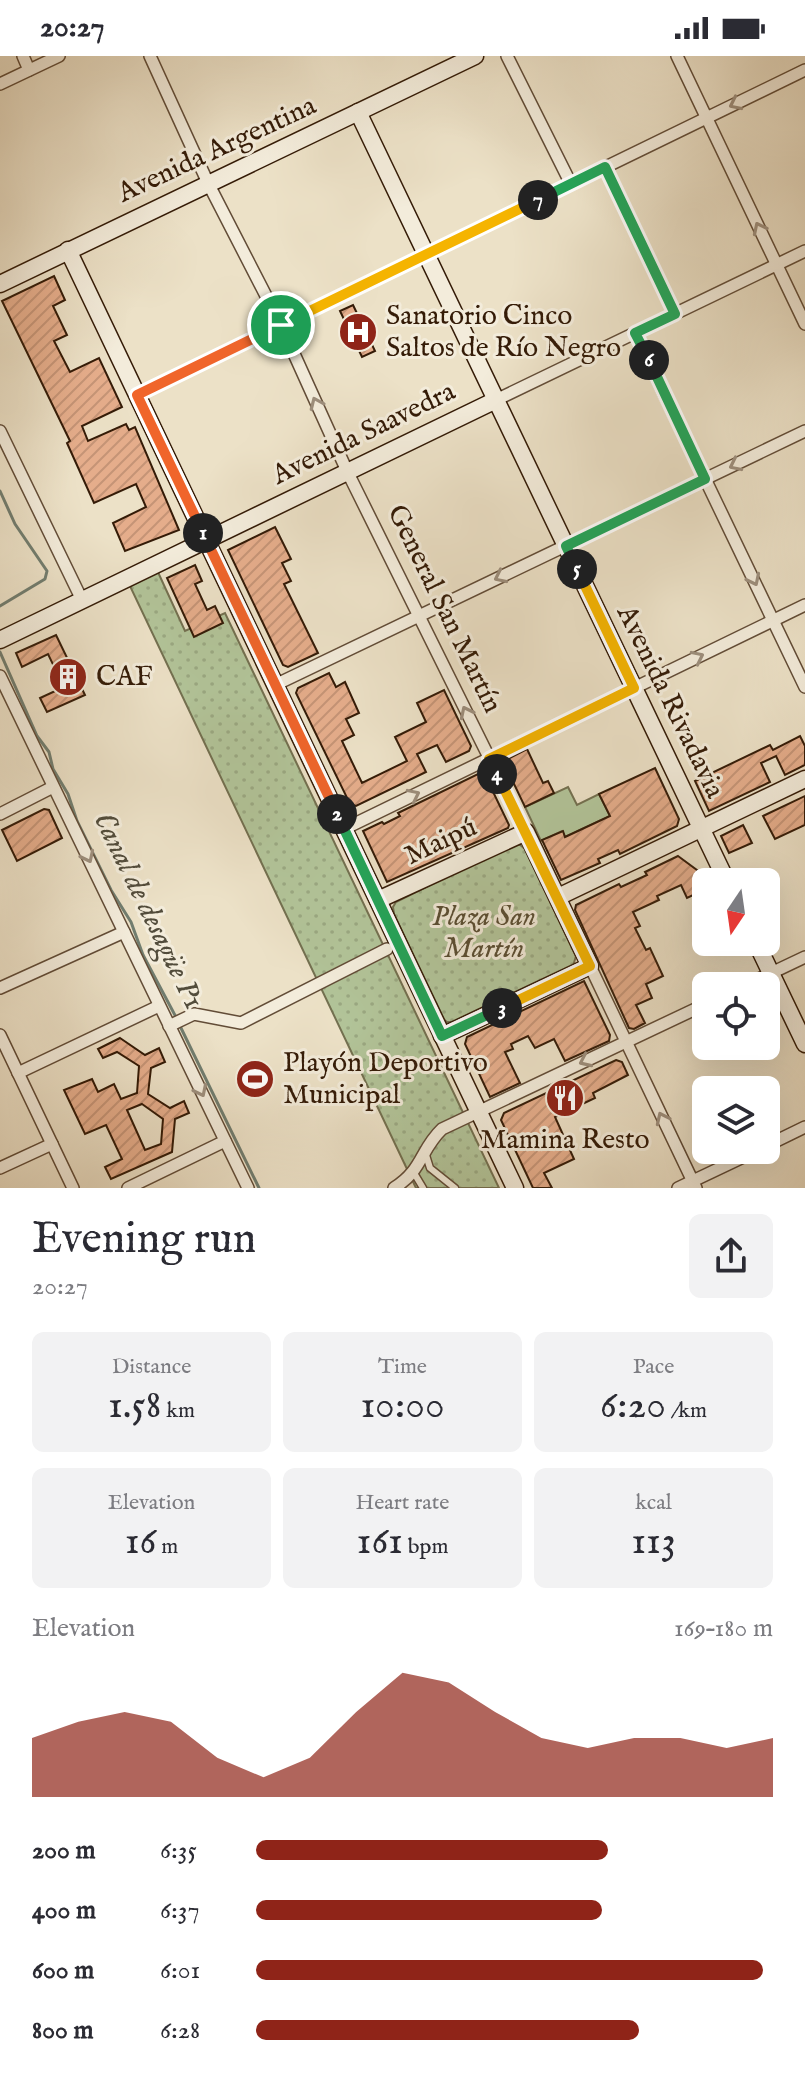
<!DOCTYPE html>
<meta charset="utf-8">
<style>
:root{--surface:#fff;--page:#f2f2f3;--text:#2b2b33;--muted:#7c7c81;--accent:#8f2418}
body{margin:0;font-family:"IM FELL English",serif;background:var(--page);color:var(--text);height:100vh;display:flex;flex-direction:column;font-size:30px;white-space:nowrap}
*{box-sizing:border-box;margin:0}
p{font-size:26px;color:var(--muted)}
.icon{flex:none;width:44px;height:44px;fill:none;stroke:currentColor;stroke-width:2;stroke-linecap:round;stroke-linejoin:round}
.map{position:relative;height:1132px;overflow:hidden}
.sheet{display:flex;flex-direction:column;background:var(--surface);flex:1}
.sheet>*{flex:none}
.needle{width:52px;rotate:193deg}
.fabs{position:absolute;left:692px;top:812px;display:grid;gap:16px}
.fabs a{display:grid;place-items:center;width:88px;height:88px;border-radius:12px;background:var(--surface);box-shadow:0 8px 32px #0002;font-size:40px}
.pin{position:absolute;display:grid;place-items:center;width:68px;height:68px;color:#fff;margin:-34px;border:4px solid #fff;border-radius:50%;box-shadow:0 2px 8px #0007}
.km{position:absolute;width:40px;height:40px;margin:-20px;border-radius:50%;background:#222;color:#fff;font-size:22px;line-height:40px;text-align:center}
.round{display:grid;place-items:center;flex:none;width:84px;height:84px;border-radius:12px;background:var(--page)}
.summary{display:flex;align-items:center;justify-content:space-between;height:136px;padding:0 32px}
h1{font-size:44px;font-weight:600;line-height:60px}
.figures{display:grid;grid-template-columns:repeat(3,1fr);gap:12px;height:136px;padding:8px 32px}
.figures div{display:grid;align-content:center;border-radius:12px;background:var(--page);text-align:center}
.figures b{font-size:40px;font-weight:600}
.figures small{font-size:22px;font-weight:400}
.figures p{font-size:22px}
.chart{height:224px;padding:16px 32px}
.chart p{display:flex;justify-content:space-between}
.chart svg{width:100%;height:144px;margin-top:8px;fill:var(--accent);opacity:.7}
ul{padding:0 32px;list-style:none;font-size:26px}
li{display:grid;grid-template-columns:128px 96px 1fr;align-items:center;height:60px}
li i{height:20px;border-radius:10px;background:var(--accent)}
.status{display:flex;justify-content:space-between;align-items:center;height:56px;padding:0 40px;background:var(--surface);direction:ltr}
.status svg{height:22px;fill:currentColor}
.map>svg:first-child{display:block}
</style>
<div class="status"><b>20:27</b><svg viewBox="0 0 49 12"><path d="M0 12V9h3v3zM5 12V6h3v6zM10 12V3h3v9zM15 12V0h3v12zM26 1h20v11H26zM47 4h2v5h-2z"/></svg></div>
<div class="map">
<svg width="805" height="1132" viewBox="0 0 805 1132">
<defs>
<pattern id="park-dots" width="8" height="8" patternUnits="userSpaceOnUse" patternTransform="scale(2)"><rect width="8" height="8" fill="#b2c499"/><path d="M2 2h.1M6 6h.1" fill="none" stroke="#9aa882" stroke-width="1.8" stroke-linecap="round"/></pattern>
<pattern id="building-hatch" width="6" height="6" patternUnits="userSpaceOnUse" patternTransform="scale(2)"><rect width="6" height="6" fill="#e5ad8b"/><path d="M-1 1l2-2M0 6l6-6M5 7l2-2" fill="none" stroke="#c59476"/></pattern>
</defs>
<rect width="100%" height="100%" fill="#ece1c7"/>
<filter id="stains"><feTurbulence type="fractalNoise" baseFrequency=".0025" numOctaves="4"/><feColorMatrix values="0 0 0 0 .2 0 0 0 0 .09 0 0 0 0 .02 0 0 0 .5 -.17"/></filter>
<radialGradient id="worn" r=".72"><stop offset=".6" stop-color="#630" stop-opacity="0"/><stop offset="1" stop-color="#630" stop-opacity=".3"/></radialGradient>
<path fill="#b2c499" stroke="#737050" stroke-width="2" d="M568,731L577,749L599,738L610,760L565,781L562,775L541,785L525,751Z"/>
<g fill="url(#park-dots)" stroke="#737050" stroke-width="2">
<path d="M157,514L185,575L225,557L499,1132H416L129,528Z"/>
<path d="M512,788H519L525,793L576,900L573,910L453,966H447L442,962L394,858L393,851L396,846Z"/>
</g>
<g fill="none" stroke-linecap="round" stroke-linejoin="round">
<g stroke="#717d6f" stroke-width="3">
<path d="M0,435L15,468L47,515L45,523L0,550"/>
<path d="M0,596L37,680L49,696L53,713L68,738L77,765L111,834L131,866L143,899L177,963"/>
<path d="M180,970L259,1132"/>
</g>
</g>
<g fill="url(#building-hatch)" stroke="#341b07" stroke-width="2" fill-rule="evenodd">
<path d="M54,220L65,244L53,250L67,279L54,285L70,316L99,302L122,351L82,370L88,385L126,368L129,374L135,371L179,474L125,495L113,467L146,451L136,428L94,447L67,387L70,385L2,245Z"/>
<path d="M353,249L375,295L362,301L340,255Z"/>
<path d="M275,471L291,503L282,507L291,525L284,528L318,597L288,611L283,609L228,494Z"/>
<path d="M195,509L202,525L195,528L207,554L215,550L223,567L194,581L167,522Z"/>
<path d="M56,579L85,639L47,656L40,642L64,631L48,598L22,611L16,597Z"/>
<path d="M329,617L336,631L345,626L359,657L346,663L354,679L342,685L362,727L407,705L395,681L426,666L417,647L444,634L471,690L469,695L446,706L437,689L417,698L426,716L356,750L350,748L296,637L298,632Z"/>
<path d="M800,680L805,690V709L785,719L776,700L761,707L770,726L709,755L695,725L770,689L773,694Z"/>
<path d="M527,693L543,727L548,725L554,737L525,751L505,709L506,704Z"/>
<path d="M655,712L679,763L677,770L620,798L618,794L598,803L600,807L561,824L542,784L563,775L565,781L610,760L599,738Z"/>
<path d="M480,717L485,719L509,769L508,772L387,826L363,775L382,766L384,768L400,760L398,757Z"/>
<path d="M805,740V769L775,783L763,760Z"/>
<path d="M44,753L49,754L62,782L17,805L2,774Z"/>
<path d="M743,769L752,787L729,797L721,780Z"/>
<path d="M678,800L705,820L702,824L706,827V833L687,842L681,829L657,840L659,844L633,856L640,870L635,872L646,894L650,892L663,920L646,928L652,942L636,949L645,967L634,973L629,972L575,854L576,849L619,828L621,831L647,819L645,816Z"/>
<path d="M584,925L610,979L609,985L565,1005L554,983L535,992L528,980L511,988L513,993L505,996L520,1027L490,1041L465,988L467,981Z"/>
<path d="M120,982L145,999L159,992L165,1006L151,1012L148,1038L170,1052L184,1045L189,1057L175,1063L172,1096L111,1123L105,1111L122,1103L106,1069L85,1078L64,1034L92,1023L98,1036L114,1028L121,1043L137,1037L139,1010L117,996L103,1002L98,993ZM142,1048L163,1063L161,1088L145,1094L127,1054Z"/>
<path d="M616,1004L622,1006L628,1019L593,1037L595,1042L555,1061L574,1103L544,1117L552,1132H533L501,1064L504,1057Z"/>
</g>
<g fill="none" stroke-linecap="round" stroke-linejoin="round">
<defs>
<g id="lane">
<path d="M425,1096L430,1112L455,1132"/>
<path d="M414,1117L423,1132"/>
</g>
<g id="street">
<path d="M23,0L29,14"/>
<path d="M150,0L208,127L281,269L347,415L526,776"/>
<path d="M507,0L571,128"/>
<path d="M677,0L805,268"/>
<path d="M0,28L59,0"/>
<path d="M605,111L675,258"/>
<path d="M635,277L805,631"/>
<path d="M137,339L805,14"/>
<path d="M496,344L805,195"/>
<path d="M0,375L82,544"/>
<path d="M0,620L248,1132"/>
<path d="M275,629L805,375"/>
<path d="M0,758L53,731"/>
<path d="M344,773L805,549"/>
<path d="M590,910L696,1132"/>
<path d="M744,930L805,901"/>
<path d="M0,932L124,876"/>
<path d="M169,970L194,958L241,967L387,893"/>
<path d="M0,979L73,1132"/>
<path d="M18,1017L159,950"/>
<path d="M766,1090L805,1071"/>
<path d="M0,1112L52,1088"/>
<path d="M128,1132L225,1085"/>
<path d="M394,1132C423,1114 420,1094 442,1073L706,948"/>
<path d="M678,1132L758,1094"/>
</g>
<g id="secondary">
<path d="M358,56L727,826"/>
<path d="M68,194L515,1132"/>
<path d="M0,228L475,0"/>
<path d="M0,584L496,344"/>
<path d="M558,841L805,723"/>
<path d="M378,844L526,776L590,910L442,980"/>
<path d="M756,886L805,988"/>
</g>
</defs>
<use href="#lane" stroke="#624c37" stroke-width="9"/>
<use href="#street" stroke="#624c37" stroke-width="14"/>
<use href="#secondary" stroke="#341b07" stroke-width="19"/>
<use href="#lane" stroke="#f3ecdb" stroke-width="6"/>
<use href="#street" stroke="#f3ecdb" stroke-width="11"/>
<use href="#secondary" stroke="#f3ecdb" stroke-width="16"/>
</g>
<defs><path id="oneway-chevron" d="M-2-3.5L2.5 0L-2 3.5" fill="none" stroke-width="1.6" stroke-linecap="round" stroke-linejoin="round" transform="scale(2)"/></defs>
<g stroke="#9d8e7c">
<use href="#oneway-chevron" transform="translate(735 48) rotate(154)"/>
<use href="#oneway-chevron" transform="translate(759 172) rotate(-116)"/>
<use href="#oneway-chevron" transform="translate(316 347) rotate(-114)"/>
<use href="#oneway-chevron" transform="translate(735 409) rotate(154)"/>
<use href="#oneway-chevron" transform="translate(500 521) rotate(154)"/>
<use href="#oneway-chevron" transform="translate(754 524) rotate(64)"/>
<use href="#oneway-chevron" transform="translate(698 601) rotate(-26)"/>
<use href="#oneway-chevron" transform="translate(466 656) rotate(-116)"/>
<use href="#oneway-chevron" transform="translate(414 739) rotate(-26)"/>
<use href="#oneway-chevron" transform="translate(88 801) rotate(64)"/>
<use href="#oneway-chevron" transform="translate(585 1005) rotate(155)"/>
<use href="#oneway-chevron" transform="translate(201 1035) rotate(64)"/>
<use href="#oneway-chevron" transform="translate(662 1062) rotate(-115)"/>
</g>
<g fill="none" stroke-linecap="round" stroke-linejoin="round">
<defs>
<path id="split-1" d="M203,477L137,339L281,269"/>
<path id="split-2" d="M203,477L337,758"/>
<path id="split-3" d="M337,758L442,980L502,952"/>
<path id="split-4" d="M497,718L590,910L502,952"/>
<path id="split-5" d="M497,718L489,703L634,632L577,513"/>
<path id="split-6" d="M577,513L566,490L705,423L649,304"/>
<path id="split-7" d="M538,144L605,111L675,258L635,277L649,304"/>
<path id="split-8" d="M281,269L538,144"/>
</defs>
<use href="#split-1" stroke="#fff" stroke-width="16"/>
<use href="#split-2" stroke="#fff" stroke-width="16"/>
<use href="#split-3" stroke="#fff" stroke-width="16"/>
<use href="#split-4" stroke="#fff" stroke-width="16"/>
<use href="#split-5" stroke="#fff" stroke-width="16"/>
<use href="#split-6" stroke="#fff" stroke-width="16"/>
<use href="#split-7" stroke="#fff" stroke-width="16"/>
<use href="#split-8" stroke="#fff" stroke-width="16"/>
<use href="#split-1" stroke="#f0652b" stroke-width="10"/>
<use href="#split-2" stroke="#f0652b" stroke-width="10"/>
<use href="#split-3" stroke="#22a559" stroke-width="10"/>
<use href="#split-4" stroke="#f5b400" stroke-width="10"/>
<use href="#split-5" stroke="#f5b400" stroke-width="10"/>
<use href="#split-6" stroke="#22a559" stroke-width="10"/>
<use href="#split-7" stroke="#22a559" stroke-width="10"/>
<use href="#split-8" stroke="#f5b400" stroke-width="10"/>
</g>
<defs>
<symbol id="hospital-disc" viewBox="-11 -11 22 22"><circle r="9.5" fill="#8f2418" stroke="#f3ecdb"/><path d="M-5-5h3v3.5h4V-5h3V5h-3V1.5h-4V5h-3Z" fill="#fff"/></symbol>
<symbol id="building-disc" viewBox="-11 -11 22 22"><circle r="9.5" fill="#8f2418" stroke="#f3ecdb"/><path d="M-4-6H4V6H1V3H-1V6H-4ZM-2.5-4.3h1.7v1.8h-1.7ZM.8-4.3h1.7v1.8H.8ZM-2.5-1h1.7V.8h-1.7ZM.8-1h1.7V.8H.8Z" fill="#fff"/></symbol>
<symbol id="stadium-disc" viewBox="-11 -11 22 22"><circle r="9.5" fill="#8f2418" stroke="#f3ecdb"/><path d="M0-5a6.5 5 0 1 0 0 10a6.5 5 0 1 0 0-10ZM-3.5-1.8h7v3.6h-7Z" fill="#fff"/></symbol>
<symbol id="restaurant-disc" viewBox="-11 -11 22 22"><circle r="9.5" fill="#8f2418" stroke="#f3ecdb"/><path d="M-5-6h1v4h1v-4h1v4h1v-4h1v5L-1.5 .5V6h-2V.5L-5-1ZM5-6V6H3V1.5H1.5Q1.5-4 5-6Z" fill="#fff"/></symbol>
</defs>
<g fill-rule="evenodd">
<use href="#hospital-disc" x="336" y="254" width="44" height="44"/>
<use href="#building-disc" x="46" y="599" width="44" height="44"/>
<use href="#stadium-disc" x="233" y="1001" width="44" height="44"/>
<use href="#restaurant-disc" x="543" y="1020" width="44" height="44"/>
</g>
<g text-anchor="middle" dominant-baseline="central" stroke-width="6" stroke-linejoin="round" paint-order="stroke">
<g font-size="28" fill="#341b07" stroke="#f3ecdb">
<text transform="translate(217 94) rotate(-25)">Avenida Argentina</text>
<text transform="translate(364 378) rotate(-26)">Avenida Saavedra</text>
<text transform="translate(444 553) rotate(64)">General San Martín</text>
<text transform="translate(670 646) rotate(64)">Avenida Rivadavia</text>
<text transform="translate(441 786) rotate(-25)">Maipú</text>
</g>
<g font-size="28" fill="#341b07" stroke="#f3ecdb" text-anchor="start">
<text x="386" y="260">Sanatorio Cinco<tspan x="386" dy="32">Saltos de Río Negro</tspan></text>
<text x="96" y="621">CAF</text>
<text x="283" y="1007">Playón Deportivo<tspan x="283" dy="32">Municipal</tspan></text>
<text x="565" y="1084" text-anchor="middle">Mamina Resto</text>
</g>
<g font-size="28" font-style="italic" fill="#5a4e33" stroke="#f3ecdb">
<text x="484" y="861">Plaza San<tspan x="484" dy="32">Martín</tspan></text>
</g>
<g font-size="30" font-style="italic" fill="#524c3b" stroke="#f3ecdb">
<text transform="translate(148 855) rotate(64)">Canal de desagüe P1</text>
</g>
</g>
<rect width="100%" height="100%" filter="url(#stains)"/>
<rect width="100%" height="100%" fill="url(#worn)"/>
</svg>
<div class="fabs">
<a><svg class="needle" viewBox="-14 -14 28 28"><path d="M0-13l5 13h-10z" fill="#e53935"/><path d="M0 13l5-13h-10z" fill="#7c7c81"/></svg></a>
<a><svg class="icon" aria-label="locate" viewBox="0 0 24 24"><circle cx="12" cy="12" r="6"/><path d="M12 2v4M12 18v4M2 12h4M18 12h4"/></svg></a>
<a><svg class="icon" aria-label="layers" viewBox="0 0 24 24"><path d="M12 4l9 5-9 5-9-5zM3 14l9 5 9-5"/></svg></a>
</div>
<div class="pin" style="left:281px;top:269px;background:#1e9e55"><svg class="icon" aria-label="arrive" viewBox="0 0 24 24"><path d="M6 21V4h12l-3 4 3 4H6"/></svg></div>
<b class="km" style="left:203px;top:477px">1</b>
<b class="km" style="left:337px;top:758px">2</b>
<b class="km" style="left:502px;top:952px">3</b>
<b class="km" style="left:497px;top:718px">4</b>
<b class="km" style="left:577px;top:513px">5</b>
<b class="km" style="left:649px;top:304px">6</b>
<b class="km" style="left:538px;top:144px">7</b>
</div>
<section class="sheet">
<div class="summary"><div><h1>Evening run</h1><p>20:27</p></div><a class="round"><svg class="icon" aria-label="share" viewBox="0 0 24 24"><path d="M12 15V3M7 8l5-5 5 5M5 13v7h14v-7"/></svg></a></div>
<div class="figures">
<div><p>Distance</p><b>1.58<small> km</small></b></div>
<div><p>Time</p><b>10:00</b></div>
<div><p>Pace</p><b>6:20<small> /km</small></b></div>
</div>
<div class="figures">
<div><p>Elevation</p><b>16<small> m</small></b></div>
<div><p>Heart rate</p><b>161<small> bpm</small></b></div>
<div><p>kcal</p><b>113</b></div>
</div>
<div class="chart"><p><span>Elevation</span>169–180 m</p>
<svg viewBox="0 0 160 44" preserveAspectRatio="none"><path d="M0 44V26L10 21L20 18L30 21L40 32L50 38L60 32L70 18L80 6L90 9L100 18L110 26L120 29L130 26L140 26L150 29L160 26V44z"/></svg>
</div>
<ul>
<li><b>200 m</b>6:35<i style="width:68%"></i></li>
<li><b>400 m</b>6:37<i style="width:67%"></i></li>
<li><b>600 m</b>6:01<i style="width:98%"></i></li>
<li><b>800 m</b>6:28<i style="width:74%"></i></li>
</ul>
</section>
